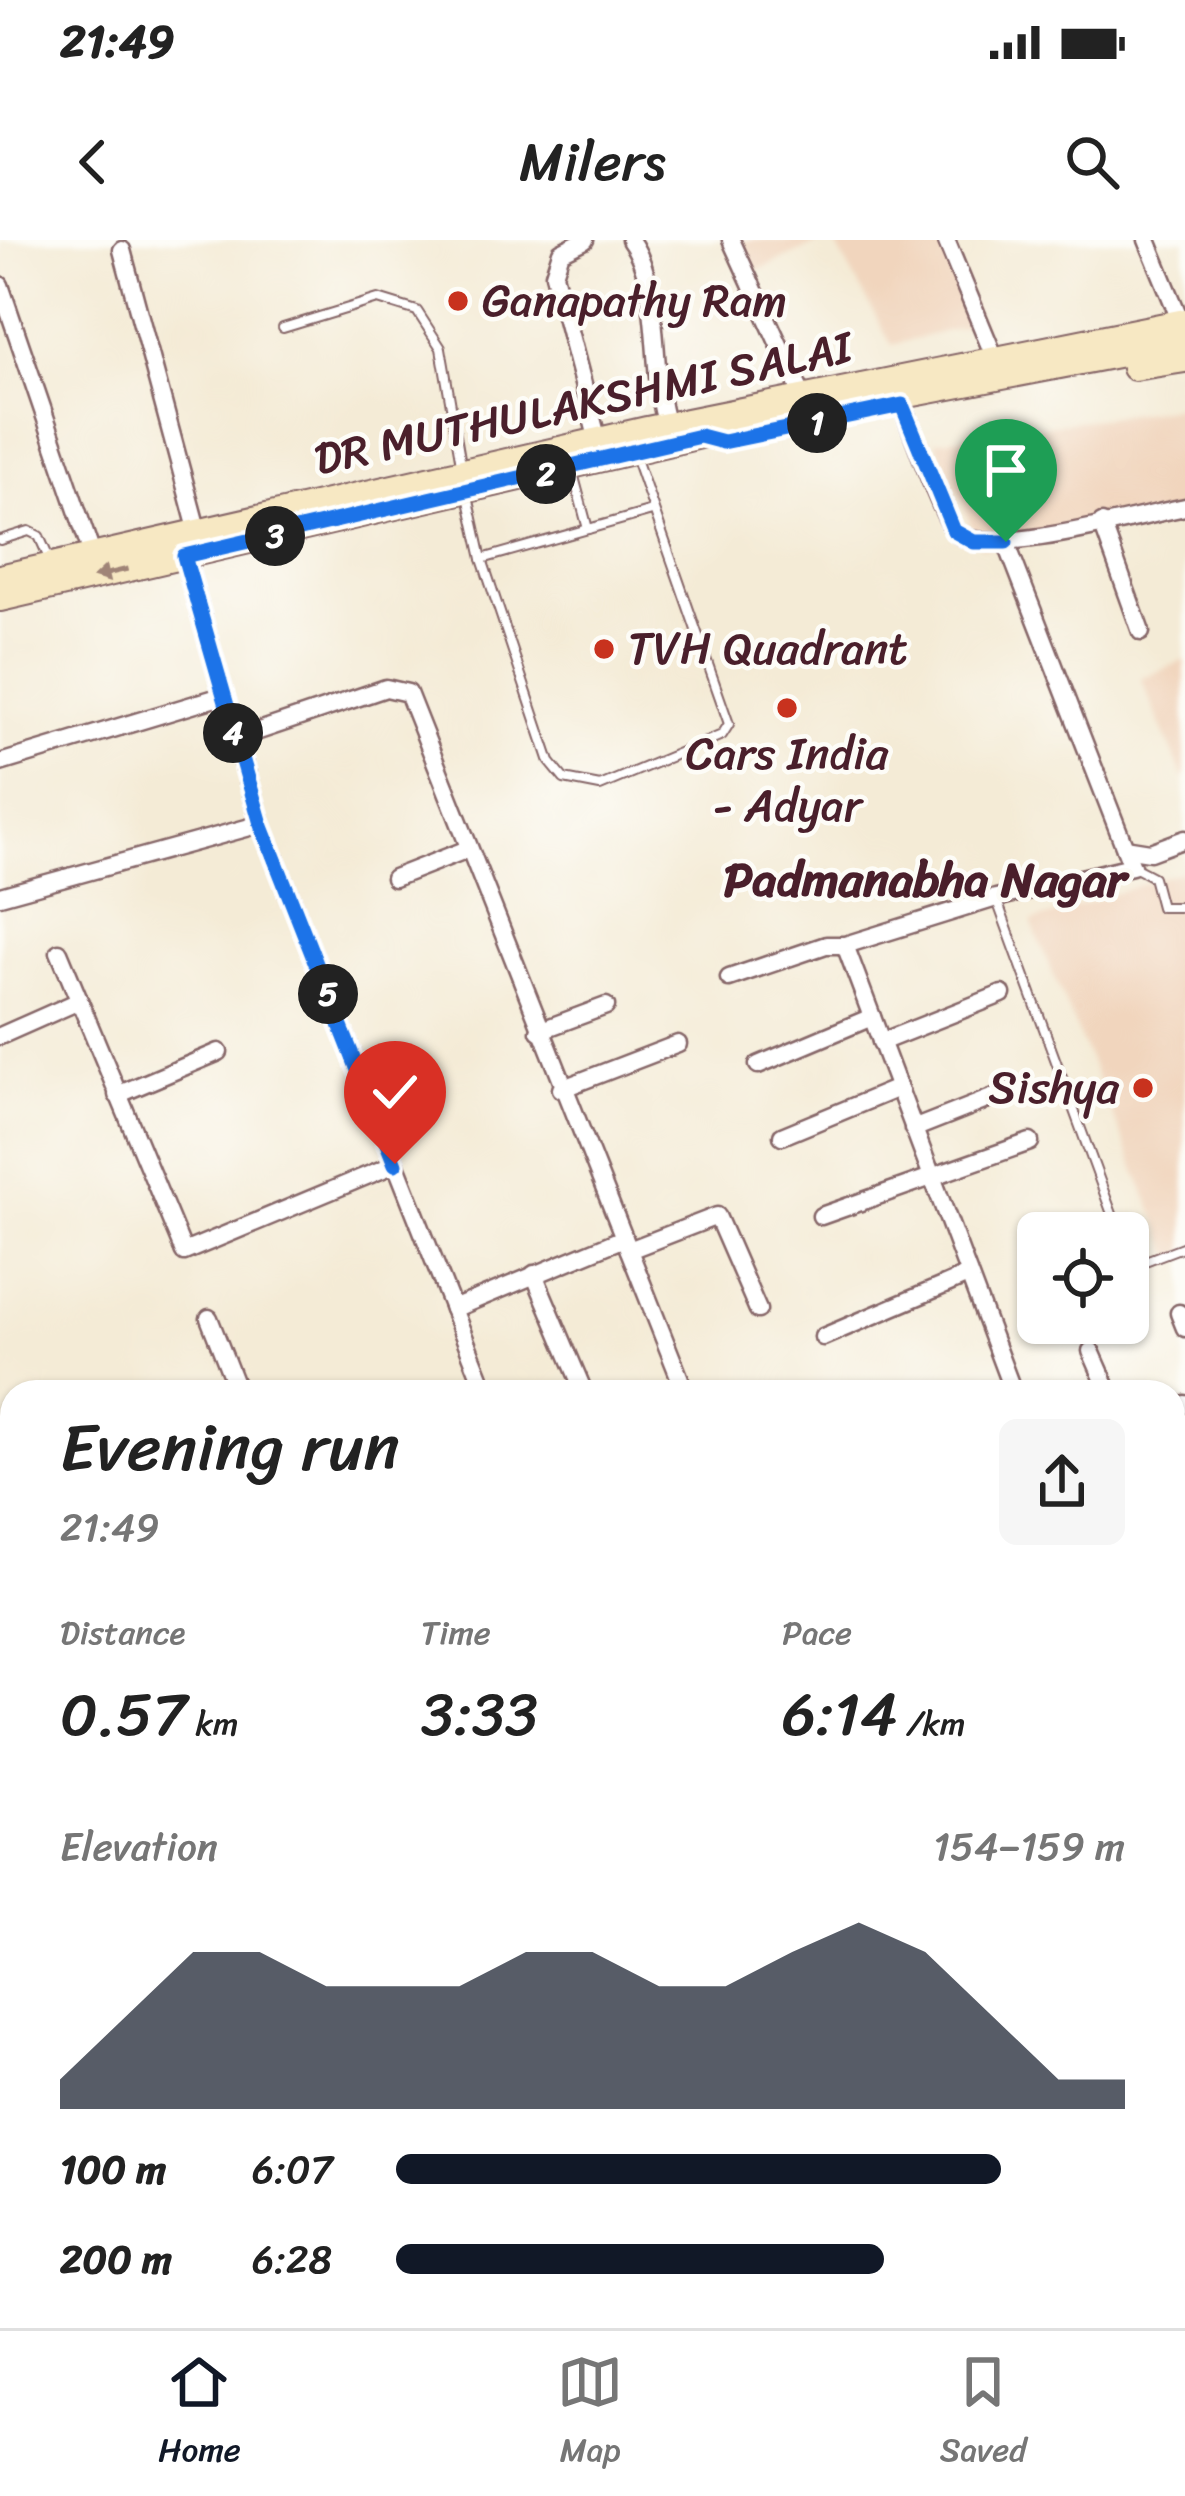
<!DOCTYPE html>
<meta charset="utf-8">
<style>
:root{--surface:#fff;--page:#f6f6f6;--text:#222;--muted:#767676;--line:#e0e0e0;--accent:#111827}
body{margin:0;font-family:Sriracha,sans-serif;background:var(--page);color:var(--text);height:100vh;display:flex;flex-direction:column;font-size:45px;white-space:nowrap}
*{box-sizing:border-box;margin:0}
p{font-size:39px;color:var(--muted)}
.icon{flex:none;width:66px;height:66px;fill:none;stroke:currentColor;stroke-width:2;stroke-linecap:round;stroke-linejoin:round}
.map{position:relative;flex:1;overflow:hidden}
.panel{position:absolute;left:0px;top:1140px;width:1185px;height:948px;display:flex;flex-direction:column;background:var(--surface);border-radius:36px 36px 0 0;box-shadow:0 3px 9px #0004}
.panel>*{flex:none}
.controls{position:absolute;left:1017px;top:972px;display:grid;gap:24px}
.controls a{display:grid;place-items:center;width:132px;height:132px;border-radius:18px;background:var(--surface);box-shadow:0 3px 9px #0004;font-size:60px}
.pin{position:absolute;display:grid;place-items:center;width:102px;height:102px;color:#fff;margin:-123px -51px;border-radius:50% 50% 50% 0;rotate:-45deg;box-shadow:0 0 12px #0007}
.pin .icon{rotate:45deg}
.km{position:absolute;width:60px;height:60px;margin:-30px;border-radius:50%;background:#222;color:#fff;font-size:33px;line-height:60px;text-align:center}
.round{display:grid;place-items:center;flex:none;width:126px;height:126px;border-radius:18px;background:var(--page)}
.head{display:flex;align-items:center;justify-content:space-between;height:204px;padding:0 60px}
h1{font-size:66px;font-weight:600;line-height:90px}
.stats{display:grid;grid-template-columns:repeat(3,1fr);gap:18px;height:204px;padding:12px 60px}
.stats div{display:grid;align-content:center}
.stats b{font-size:60px;font-weight:600}
.stats small{font-size:33px;font-weight:400}
.stats p{font-size:33px}
.chart{height:336px;padding:24px 60px}
.chart p{display:flex;justify-content:space-between}
.chart svg{width:100%;height:216px;margin-top:12px;fill:var(--accent);opacity:.7}
ul{padding:0 60px;list-style:none;font-size:39px}
li{display:grid;grid-template-columns:192px 144px 1fr;align-items:center;height:90px}
li i{height:30px;border-radius:15px;background:var(--accent)}
.status{display:flex;justify-content:space-between;align-items:center;height:84px;padding:0 60px;background:var(--surface);direction:ltr}
.status svg{height:33px;fill:currentColor}
header{display:flex;justify-content:space-between;align-items:center;height:156px;padding:0 60px;background:var(--surface);font-size:54px;font-weight:600}
.menu{display:flex;justify-content:space-around;align-items:center;height:168px;border-top:3px solid var(--line);background:var(--surface);font-size:33px;color:var(--muted)}
.menu a{display:grid;justify-items:center;gap:6px}
.menu .on{color:var(--accent)}
.map>svg:first-child{display:block}
</style>
<div class="status"><b>21:49</b><svg viewBox="0 0 49 12"><path d="M0 12V9h3v3zM5 12V6h3v6zM10 12V3h3v9zM15 12V0h3v12zM26 1h20v11H26zM47 4h2v5h-2z"/></svg></div>
<header><svg class="icon" aria-label="back" viewBox="0 0 24 24"><path d="M15 5l-7 7 7 7"/></svg>Milers<svg class="icon" aria-label="search" viewBox="0 0 24 24"><circle cx="10" cy="10" r="6"/><path d="M15 15l6 6"/></svg></header>
<div class="map">
<svg width="1185" height="2088" viewBox="0 0 1185 2088">
<rect width="100%" height="100%" fill="#fdfcf7"/>
<filter id="ink" filterUnits="userSpaceOnUse"><feTurbulence type="fractalNoise" baseFrequency=".00833" numOctaves="2"/><feDisplacementMap in="SourceGraphic" scale="24" xChannelSelector="R" yChannelSelector="G"/><feConvolveMatrix kernelMatrix="1 2 1 2 8 2 1 2 1" color-interpolation-filters="sRGB"/></filter>
<filter id="wash" filterUnits="userSpaceOnUse"><feTurbulence type="fractalNoise" baseFrequency=".004" numOctaves="4" result="noise"/><feDisplacementMap in="SourceGraphic" scale="48" xChannelSelector="R" yChannelSelector="G"/><feGaussianBlur stdDeviation="2.7" result="paint"/><feColorMatrix in="noise" values="0 0 0 0 0 0 0 0 0 0 0 0 0 0 0 0 0 1.4 0 .05"/><feComposite in="paint" operator="in"/></filter>
<g filter="url(#wash)">
<rect width="100%" height="100%" fill="#f4ebd6"/>
<g fill="#f1d5bd">
<path d="M739,0H826L754,32Z"/>
<path d="M833,0H943L980,82L892,105Z"/>
<path d="M1185,166V270L981,308L935,201Z"/>
<path d="M1185,420V541L1141,439Z"/>
<path d="M1185,630V1013L1173,1018L1031,682Z"/>
<path d="M1185,1947V2074L1115,2088H1013L1011,2076H1173V1950Z"/>
</g>
<path fill="#78cf94" stroke="#617760" stroke-width="3" d="M0,1885L12,1924V2036L0,2040Z"/>
</g>
<g filter="url(#ink)">
<g fill="none" stroke-linecap="round" stroke-linejoin="round">
<defs>
<g id="service">
<path d="M283,88L378,59L417,71L441,108L461,224"/>
<path d="M573,233L588,289"/>
<path d="M468,256L482,319L550,522L564,539L600,546L722,495L729,484L634,213"/>
<path d="M0,300L29,291L39,296L51,323"/>
<path d="M482,319L652,271"/>
<path d="M1134,627L1153,637L1161,667H1185"/>
<path d="M996,658L1119,993"/>
<path d="M1128,1015L1132,1026L1185,1006"/>
</g>
<g id="minor">
<path d="M585,0L561,12L554,34L598,201"/>
<path d="M630,0C663,45 649,132 667,185"/>
<path d="M731,0L803,157"/>
<path d="M946,0L996,121"/>
<path d="M1147,0L1181,82"/>
<path d="M122,10L197,289"/>
<path d="M0,45L92,314"/>
<path d="M902,165C912,190 942,279 957,293C986,319 1144,275 1185,267"/>
<path d="M1102,283L1141,392"/>
<path d="M184,316L261,584L486,1152"/>
<path d="M235,499L386,448L408,453L680,1139"/>
<path d="M0,523L222,456"/>
<path d="M1125,608L1150,612L1185,599"/>
<path d="M394,638L468,609"/>
<path d="M0,656L261,584"/>
<path d="M845,705L1013,1152"/>
<path d="M59,712L184,1012L395,924"/>
<path d="M729,738L826,705H845L996,658L1132,626L1006,302"/>
<path d="M539,791L606,766"/>
<path d="M0,796L79,761"/>
<path d="M881,802L1002,754"/>
<path d="M758,825L872,777"/>
<path d="M561,849L678,804"/>
<path d="M117,855L219,812"/>
<path d="M913,889L1022,846"/>
<path d="M782,896L898,848"/>
<path d="M821,976L1030,902"/>
<path d="M629,1010L717,976L758,1070"/>
<path d="M534,1034L584,1152"/>
<path d="M453,1069L624,998"/>
<path d="M1179,1073L1185,1088"/>
<path d="M209,1078L238,1152"/>
<path d="M823,1097L968,1035"/>
<path d="M1091,1111L1109,1152"/>
<path d="M1173,1169L1185,1164"/>
<path d="M1173,1366L1185,1360"/>
<path d="M1173,1397L1185,1425"/>
<path d="M0,1615L12,1610"/>
<path d="M0,1648L12,1644"/>
<path d="M1173,1668L1185,1664"/>
<path d="M0,1753L12,1749"/>
<path d="M0,1837L12,1877"/>
<path d="M0,2047L12,2043"/>
<path d="M496,2076L498,2088"/>
<path d="M811,2076L814,2088"/>
<path d="M1004,2076L1007,2088"/>
<path d="M1170,2088L1185,2084"/>
</g>
<g id="tertiary">
<path d="M0,1210L12,1237"/>
<path d="M0,1374L12,1370"/>
<path d="M303,2076L307,2088"/>
</g>
<g id="secondary">
<path d="M1134,128L1185,120"/>
<path d="M0,337L647,189L1185,81"/>
<path d="M0,359L726,190L1185,102"/>
</g>
</defs>
<use href="#service" stroke="#866667" stroke-width="12"/>
<use href="#minor" stroke="#866667" stroke-width="21"/>
<use href="#tertiary" stroke="#866667" stroke-width="26"/>
<use href="#secondary" stroke="#866667" stroke-width="28"/>
<use href="#service" stroke="#fff" stroke-width="8"/>
<use href="#minor" stroke="#fff" stroke-width="16"/>
<use href="#tertiary" stroke="#fff" stroke-width="21"/>
<use href="#secondary" stroke="#f7e8c3" stroke-width="24"/>
</g>
<defs><path id="oneway-solid" d="M-6-.8H1V-3.2L6.5 0L1 3.2V.8H-6Z" transform="scale(3)"/></defs>
<use fill="#a08477" href="#oneway-solid" transform="translate(111 333) rotate(167)"/>
</g>
<g fill="none" stroke-linecap="round" stroke-linejoin="round" filter="url(#ink)">
<defs>
<path id="route" d="M395,924L261,584L184,316L700,196L723,202L902,165L954,291L974,302H1006"/>
</defs>
<use href="#route" stroke="#fff" stroke-width="24"/>
<use href="#route" stroke="#1a73e8" stroke-width="15"/>
</g>
<g fill="#c8321e" stroke="#fdfcf7" stroke-width="4.5">
<circle cx="458" cy="61" r="12"/>
<circle cx="604" cy="409" r="12"/>
<circle cx="787" cy="468" r="12"/>
<circle cx="1143" cy="848" r="12"/>
</g>
<g text-anchor="middle" dominant-baseline="central" stroke-width="9" stroke-linejoin="round" paint-order="stroke">
<g font-size="45" fill="#4a1f2b" stroke="#fdfcf7" text-anchor="start">
<text x="482" y="61">Ganapathy Ram</text>
<text x="628" y="409">TVH Quadrant</text>
<text x="787" y="514" text-anchor="middle">Cars India<tspan x="787" dy="52">- Adyar</tspan></text>
<text x="1119" y="848" text-anchor="end">Sishya</text>
</g>
<g font-size="45" fill="#4a1f2b" stroke="#fdfcf7">
<text transform="translate(583 163) rotate(-12)">DR MUTHULAKSHMI SALAI</text>
</g>
<g font-size="48" font-weight="bold" fill="#4a1f2b" stroke="#fdfcf7">
<text x="925" y="639">Padmanabha Nagar</text>
</g>
</g>
</svg>
<div class="controls">
<a><svg class="icon" aria-label="locate" viewBox="0 0 24 24"><circle cx="12" cy="12" r="6"/><path d="M12 2v4M12 18v4M2 12h4M18 12h4"/></svg></a>
</div>
<div class="pin" style="left:1006px;top:302px;background:#1e9e55"><svg class="icon" aria-label="arrive" viewBox="0 0 24 24"><path d="M6 21V4h12l-3 4 3 4H6"/></svg></div>
<div class="pin" style="left:395px;top:924px;background:#d93025"><svg class="icon" aria-label="check" viewBox="0 0 24 24"><path d="M5 12l5 5 9-10"/></svg></div>
<b class="km" style="left:817px;top:183px">1</b>
<b class="km" style="left:546px;top:234px">2</b>
<b class="km" style="left:275px;top:296px">3</b>
<b class="km" style="left:233px;top:493px">4</b>
<b class="km" style="left:328px;top:754px">5</b>
<section class="panel">
<div class="head"><div><h1>Evening run</h1><p>21:49</p></div><a class="round"><svg class="icon" aria-label="share" viewBox="0 0 24 24"><path d="M12 15V3M7 8l5-5 5 5M5 13v7h14v-7"/></svg></a></div>
<div class="stats">
<div><p>Distance</p><b>0.57<small> km</small></b></div>
<div><p>Time</p><b>3:33</b></div>
<div><p>Pace</p><b>6:14<small> /km</small></b></div>
</div>
<div class="chart"><p><span>Elevation</span>154–159 m</p>
<svg viewBox="0 0 160 44" preserveAspectRatio="none"><path d="M0 44V38L10 25L20 12L30 12L40 19L50 19L60 19L70 12L80 12L90 19L100 19L110 12L120 6L130 12L140 25L150 38L160 38V44z"/></svg>
</div>
<ul>
<li><b>100 m</b>6:07<i style="width:83%"></i></li>
<li><b>200 m</b>6:28<i style="width:67%"></i></li>
</ul>
</section>
</div>
<nav class="menu">
<a class="on"><svg class="icon" aria-label="home" viewBox="0 0 24 24"><path d="M3 11l9-7 9 7M6 9v11h12V9"/></svg>Home</a>
<a><svg class="icon" aria-label="map" viewBox="0 0 24 24"><path d="M3 6l6-2 6 2 6-2v14l-6 2-6-2-6 2zM9 4v14M15 6v14"/></svg>Map</a>
<a><svg class="icon" aria-label="saved" viewBox="0 0 24 24"><path d="M7 4h10v16l-5-4-5 4z"/></svg>Saved</a>
</nav>
